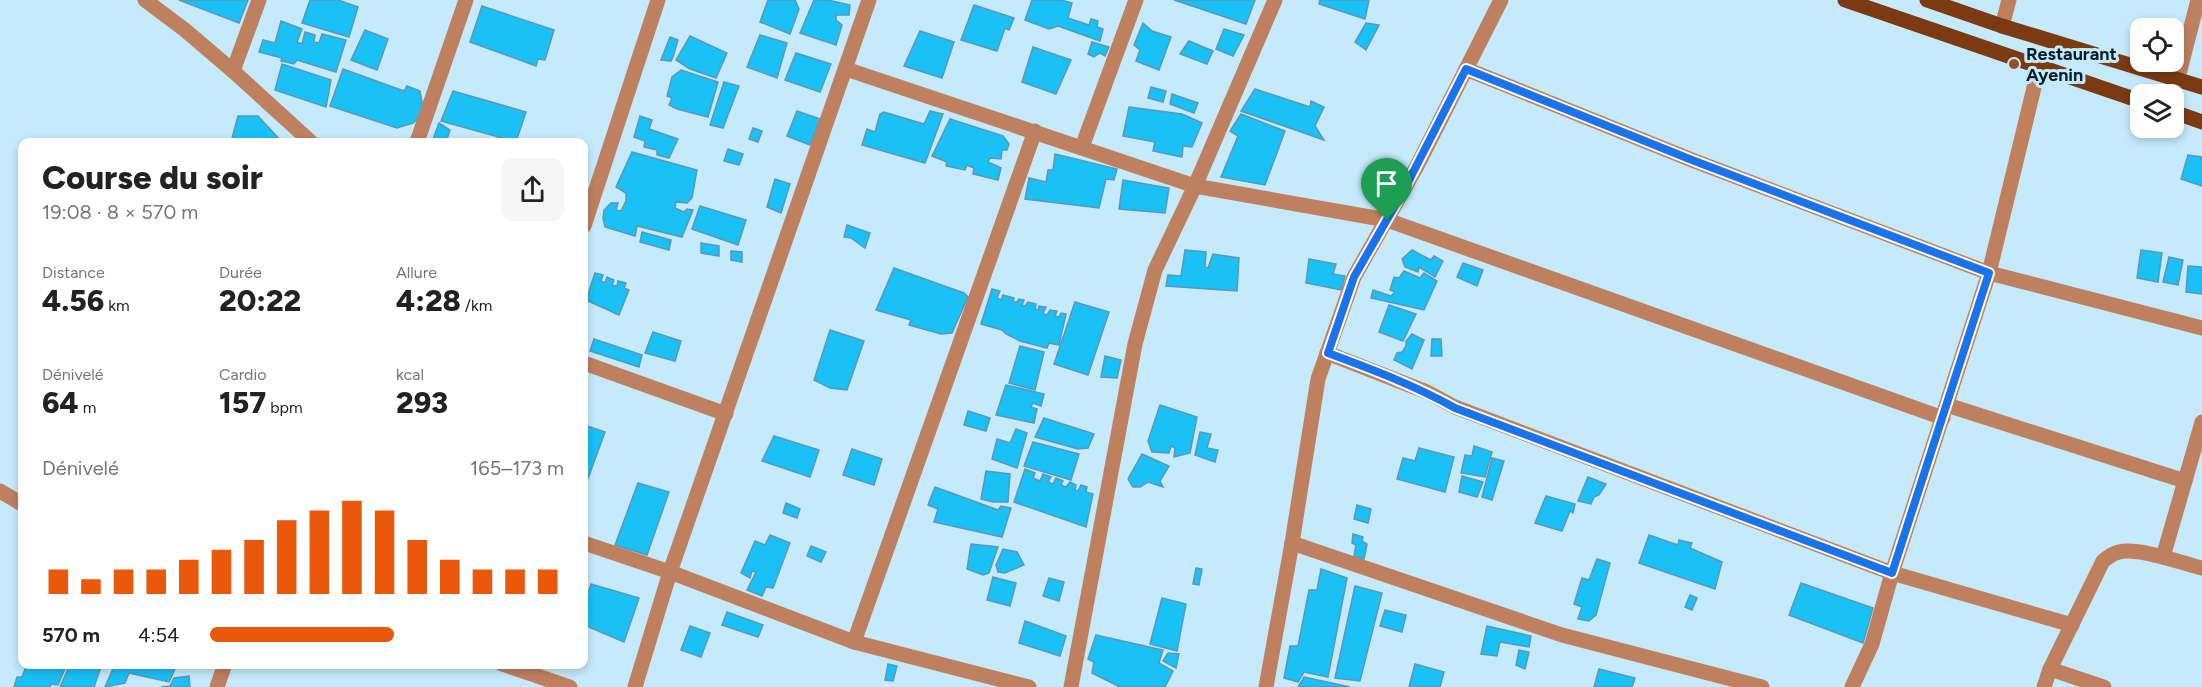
<!DOCTYPE html>
<html lang="fr">
<meta charset="utf-8">
<style>
:root{--surface:#fff;--page:#f6f6f6;--text:#222;--muted:#767676;--accent:#ea580c}
body{margin:0;font-family:Figtree,sans-serif;background:var(--page);color:var(--text);height:100vh;display:flex;flex-direction:column;font-size:22px;white-space:nowrap}
*{box-sizing:border-box;margin:0}
p{font-size:20px;color:var(--muted)}
.icon{flex:none;width:33px;height:33px;fill:none;stroke:currentColor;stroke-width:2;stroke-linecap:round;stroke-linejoin:round}
.map{position:relative;flex:1;overflow:hidden}
.sheet{position:absolute;left:18px;top:138px;width:570px;height:531px;display:flex;flex-direction:column;background:var(--surface);border-radius:12px;box-shadow:0 3px 9px #0003}
.sheet>*{flex:none}
.buttons{position:absolute;left:2130px;top:18px;display:grid;gap:12px}
.buttons a{display:grid;place-items:center;width:54px;height:54px;border-radius:12px;background:var(--surface);box-shadow:0 3px 9px #0003;font-size:30px}
.pin{position:absolute;display:grid;place-items:center;width:51px;height:51px;color:#fff;margin:-62px -26px;border-radius:50% 50% 50% 0;rotate:-45deg;box-shadow:0 0 6px #0007}
.pin .icon{rotate:45deg}
.round{display:grid;place-items:center;flex:none;width:63px;height:63px;border-radius:12px;background:var(--page)}
.summary{display:flex;align-items:center;justify-content:space-between;height:102px;padding:0 24px}
h1{font-size:33px;font-weight:800;line-height:45px}
.metrics{display:grid;grid-template-columns:repeat(3,1fr);gap:9px;height:102px;padding:6px 24px}
.metrics div{display:grid;align-content:center}
.metrics b{font-size:30px;font-weight:800}
.metrics small{font-size:16px;font-weight:400}
.metrics p{font-size:16px}
.chart{height:168px;padding:12px 24px}
.chart p{display:flex;justify-content:space-between}
.chart svg{width:100%;height:108px;margin-top:6px;stroke:var(--accent);stroke-width:6}
ul{padding:0 24px;list-style:none;font-size:20px}
li{display:grid;grid-template-columns:96px 72px 1fr;align-items:center;height:45px}
li i{height:15px;border-radius:8px;background:var(--accent)}
.map>svg:first-child{display:block}
</style>
<div class="map">
<svg width="2202" height="687" viewBox="0 0 2202 687">
<rect width="100%" height="100%" fill="#c5eafb"/>
<g fill="#19c1f7" stroke="#5a98b3" stroke-width="1.5">
<path d="M179,0H248L239,23Z"/>
<path d="M310,0H338L358,7L349,37L302,23Z"/>
<path d="M768,0H795L799,9L790,34L760,22Z"/>
<path d="M814,0H828L850,5L849,15H836V20L842,25L836,45L800,33Z"/>
<path d="M1032,0H1061L1072,3L1068,18L1089,25L1091,19L1098,21L1097,27L1103,29L1100,41L1058,26L1049,29L1025,20Z"/>
<path d="M1174,0H1255L1246,24Z"/>
<path d="M1320,0H1369L1365,19L1319,4Z"/>
<path d="M974,5L1014,18L1009,30L1005,28L997,51L961,40Z"/>
<path d="M482,6L554,30L545,60L538,59L536,66L470,42Z"/>
<path d="M281,21L302,29L297,42L302,44L305,32L315,35L314,42L319,43L322,34L346,40L336,72L297,60L294,64L281,61L282,58L259,52L263,40L275,43Z"/>
<path d="M1143,23L1152,31L1171,37L1159,70L1136,61L1140,50L1134,45Z"/>
<path d="M1366,23L1379,25L1366,50L1355,42Z"/>
<path d="M1224,29L1244,35L1233,56L1216,49Z"/>
<path d="M365,30L388,39L377,70L351,60Z"/>
<path d="M920,31L954,42L942,78L904,66Z"/>
<path d="M760,35L787,43L777,78L747,67Z"/>
<path d="M690,36L727,53L716,78L690,69L676,60Z"/>
<path d="M670,37L678,40L673,57L671,61L661,60Z"/>
<path d="M1189,41L1213,51L1207,64L1180,54Z"/>
<path d="M1092,42L1109,47L1105,56L1100,53L1094,57L1088,54Z"/>
<path d="M1033,47L1071,60L1056,94L1022,82Z"/>
<path d="M796,53L831,64L820,92L785,80Z"/>
<path d="M282,64L331,80L326,107L275,90Z"/>
<path d="M343,69L404,91L407,86L420,91L424,113L413,123L397,128L330,106Z"/>
<path d="M681,70L718,82L708,117L677,109L669,105L672,98L667,96L672,77Z"/>
<path d="M724,82L739,86L723,128L710,125Z"/>
<path d="M1151,87L1166,91L1163,102L1148,98Z"/>
<path d="M1255,89L1310,107L1311,101L1324,107L1315,126L1324,140L1241,111Z"/>
<path d="M453,91L526,112L516,142L441,121Z"/>
<path d="M1172,94L1198,103L1194,113L1170,104Z"/>
<path d="M1129,107L1182,114L1202,123L1192,147L1183,146L1182,157L1153,151L1155,142L1123,136Z"/>
<path d="M797,111L820,119L810,145L787,136Z"/>
<path d="M930,111L943,114L925,163L862,145L867,129L875,132L880,114L884,112L924,124Z"/>
<path d="M1241,114L1285,131L1265,185L1221,177L1238,136L1230,131Z"/>
<path d="M238,116H258L282,142H231Z"/>
<path d="M640,116L652,120L649,129L678,139L669,158L657,155V150L644,147L645,141L634,137Z"/>
<path d="M950,119L1003,136L1009,144L1007,150H1002L1001,159L990,158L988,162L1001,168L998,180L973,174L974,168L967,165L965,170L946,166L947,162L932,156Z"/>
<path d="M439,123L450,130L446,142H432Z"/>
<path d="M753,128L762,131L758,142L749,139Z"/>
<path d="M728,149L743,154L739,165L724,161Z"/>
<path d="M632,152L697,170L692,198L687,203L676,202L675,208L684,212L687,209L693,210L682,237L637,226L635,236L605,227L603,218L604,210L611,203H618L616,210L621,211L626,201V193L616,187Z"/>
<path d="M1055,154L1117,169L1114,180L1106,179L1099,208L1025,199L1029,178L1046,182L1048,170H1053Z"/>
<path d="M2188,155L2202,157V186L2181,179Z"/>
<path d="M775,179L790,184L781,213L767,207Z"/>
<path d="M1123,180L1169,188L1165,213L1119,209Z"/>
<path d="M700,206L746,220L738,245L692,229Z"/>
<path d="M847,225L870,233L865,248L851,238L844,237Z"/>
<path d="M642,232L671,240L669,250L640,242Z"/>
<path d="M701,243L719,246V256L701,253Z"/>
<path d="M1185,250L1206,252L1205,267L1208,268L1213,254L1239,258L1237,291L1166,286L1168,275L1181,276Z"/>
<path d="M1412,250L1431,260L1434,256L1443,261L1435,277L1419,267L1418,272L1405,267L1402,259Z"/>
<path d="M2141,250L2162,253L2158,282L2137,278Z"/>
<path d="M731,251L742,252V262L731,260Z"/>
<path d="M2169,257L2183,260L2178,285L2163,282Z"/>
<path d="M1309,259L1336,264L1333,274L1345,276L1341,290L1306,283Z"/>
<path d="M1463,263L1483,270L1477,286L1457,277Z"/>
<path d="M2188,266L2202,267V294L2186,292Z"/>
<path d="M894,268L964,293L968,297L952,333L941,334L909,325L911,320L876,310Z"/>
<path d="M1404,271L1420,278L1424,273L1437,281L1424,310L1371,298L1373,290L1391,296L1395,292L1390,290L1394,277L1399,278Z"/>
<path d="M595,273L603,275L601,281L605,283L607,277L614,280L612,285L617,286L618,281L626,283L624,288L629,290L619,315L586,300Z"/>
<path d="M992,289L1000,291L997,298L1001,300L1003,295L1014,298L1013,302H1017L1019,299L1024,300L1022,305L1025,306L1028,302L1036,304L1035,309L1038,310L1039,306L1046,307L1043,314L1047,315L1050,310L1057,311L1055,316L1059,317L1061,313L1066,314L1059,345L1049,343L1047,348L1020,341L1006,334L1002,330L981,324Z"/>
<path d="M1075,302L1109,312L1088,375L1054,364Z"/>
<path d="M1389,305L1416,314L1403,341L1379,332Z"/>
<path d="M830,330L864,341L847,390L830,388L814,380Z"/>
<path d="M653,332L681,341L675,361L645,353Z"/>
<path d="M1412,334L1424,340L1412,369L1394,360L1397,353L1402,352L1406,346V341Z"/>
<path d="M594,339L642,355L639,367L590,351Z"/>
<path d="M1432,339H1441L1442,356H1431Z"/>
<path d="M1020,346L1044,352L1035,390L1009,383Z"/>
<path d="M1105,356L1121,360L1117,378L1101,377Z"/>
<path d="M1006,385L1044,394L1041,406L1033,403L1031,407L1037,409L1034,423L996,415Z"/>
<path d="M1160,405L1197,417L1190,453L1174,457L1175,448L1171,446L1169,453L1152,452L1148,441Z"/>
<path d="M968,411L990,418L986,431L964,425Z"/>
<path d="M1044,418L1094,434L1088,448L1078,449L1035,437Z"/>
<path d="M584,425L605,432L586,484L584,483Z"/>
<path d="M1016,429L1027,433L1017,468L992,459L997,439L1010,443Z"/>
<path d="M1200,432L1211,434L1207,448L1218,450L1215,462L1195,455Z"/>
<path d="M774,436L819,450L810,477L762,461Z"/>
<path d="M1033,442L1079,454L1071,480L1024,466Z"/>
<path d="M1474,446L1492,452L1485,477L1461,473L1465,455L1472,456Z"/>
<path d="M1419,448L1454,457L1445,492L1397,479L1403,458L1415,461Z"/>
<path d="M852,449L882,459L874,485L843,475Z"/>
<path d="M1142,454L1169,466L1160,481L1163,487L1148,482L1140,487H1133L1128,479Z"/>
<path d="M1492,458L1504,461L1492,500L1482,497Z"/>
<path d="M1025,469L1035,473L1033,478L1040,481L1043,474L1051,477L1048,482L1053,484L1056,478L1063,481L1061,485L1066,487L1070,482L1076,485L1075,490L1078,491L1081,485L1087,487L1086,492L1093,494L1086,527L1014,502Z"/>
<path d="M986,471L1010,474L1008,502H993L981,499Z"/>
<path d="M1462,476L1483,482L1477,497L1459,492Z"/>
<path d="M1588,477L1606,484L1599,495L1594,497L1591,504L1578,501Z"/>
<path d="M638,483L669,492L647,555L615,545Z"/>
<path d="M935,487L998,510L1001,506L1011,508L1002,537L934,522L938,509L928,505Z"/>
<path d="M1546,496L1575,504L1573,513L1570,511L1562,531L1535,523Z"/>
<path d="M786,503L800,509L797,518L783,513Z"/>
<path d="M1357,505L1371,509L1368,523L1354,519Z"/>
<path d="M1353,534L1363,537L1362,541L1367,544L1364,559L1354,556L1356,545L1352,543Z"/>
<path d="M770,535L790,543L773,588L766,587L762,596L747,590L756,572L752,571L750,578L741,573L755,541L765,545Z"/>
<path d="M1649,535L1678,545L1679,540L1692,543L1690,548L1722,562L1715,589L1639,563Z"/>
<path d="M971,544L998,547L989,573L983,575L967,569Z"/>
<path d="M811,546L826,552L821,562L807,556Z"/>
<path d="M1003,549L1017,552L1024,565L1005,573L998,572L996,565Z"/>
<path d="M1597,559L1610,563L1596,615L1589,621L1578,619L1582,607L1574,604L1582,578L1589,580Z"/>
<path d="M1196,568L1202,569L1199,585L1193,584Z"/>
<path d="M1321,569L1347,578L1328,677L1304,672L1298,682L1284,678L1290,646H1298L1309,590H1317Z"/>
<path d="M993,577L1016,583L1010,606L987,600Z"/>
<path d="M1049,578L1064,582L1059,601L1043,596Z"/>
<path d="M1801,583L1873,608L1863,643L1789,615Z"/>
<path d="M591,584L639,598L624,642L584,625V606Z"/>
<path d="M1355,586L1382,593L1360,681L1335,678Z"/>
<path d="M1690,595L1697,598L1692,610L1685,607Z"/>
<path d="M1162,598L1186,604L1177,651L1150,644Z"/>
<path d="M1385,610L1406,615L1402,632L1380,626Z"/>
<path d="M727,612L763,625L758,637L722,625Z"/>
<path d="M1025,621L1066,636L1060,656L1019,643Z"/>
<path d="M690,626L710,633L701,657L681,650Z"/>
<path d="M1487,626L1531,636L1529,647L1500,642L1497,656L1481,654Z"/>
<path d="M1096,635L1163,650L1159,663L1173,671L1165,687H1120L1092,673L1094,662L1088,659Z"/>
<path d="M1519,650L1529,652L1525,669L1516,665Z"/>
<path d="M1168,653L1179,654L1176,668L1163,661Z"/>
<path d="M27,664H67L58,685L51,684L50,687H14L17,677H22Z"/>
<path d="M70,664H102L94,687H60Z"/>
<path d="M115,664H162L175,669L169,682L129,673L125,683L105,687Z"/>
<path d="M888,664L897,666L893,681L885,680Z"/>
<path d="M1415,664L1444,672L1440,687H1409Z"/>
<path d="M1599,669L1635,678L1632,687H1594Z"/>
<path d="M189,676L190,687H161L170,686L174,678Z"/>
<path d="M1304,677L1350,687H1298Z"/>
</g>
<g fill="none" stroke-linecap="round" stroke-linejoin="round">
<g stroke="#bf805f" stroke-width="15">
<path d="M145,0L185,30L233,71L311,142"/>
<path d="M2002,26L2009,0"/>
<path d="M846,69L1195,186L1387,220L1943,418"/>
<path d="M1466,69L1692,160L1989,273L2202,328"/>
<path d="M233,71L259,0"/>
<path d="M2178,78L2198,0"/>
<path d="M417,142L466,0"/>
<path d="M1082,147L1136,0"/>
<path d="M584,226L658,0"/>
<path d="M1327,353L1427,392L1455,407L1892,573L2072,625"/>
<path d="M584,363L726,414"/>
<path d="M1947,405L2185,481"/>
<path d="M0,491L22,504"/>
<path d="M584,543L670,572L854,642L1029,687"/>
<path d="M1292,543L1562,635L1762,687"/>
<path d="M2163,557L2202,422"/>
<path d="M854,642L1035,131"/>
<path d="M502,664L570,687"/>
<path d="M2050,669L2104,687"/>
<path d="M217,687L225,664"/>
<path d="M635,687L670,572L869,0"/>
<path d="M1071,687L1135,344L1155,270L1195,186L1275,0"/>
<path d="M1266,687L1292,543L1318,379L1354,277L1417,166L1501,0"/>
<path d="M1852,687L1872,644L1892,573L1989,273L2039,67"/>
<path d="M2044,687L2050,669L2103,561C2108,557 2113,553 2119,552C2138,547 2182,563 2202,568"/>
</g>
<g stroke="#7b3a12" stroke-width="15">
<path d="M1845,0L2140,101"/>
<path d="M1927,0L2002,26L2202,87"/>
<path d="M2174,112L2202,122"/>
</g>
</g>
<g fill="none" stroke-linecap="round" stroke-linejoin="round">
<defs>
<path id="route" d="M1466,69L1692,160L1989,273L1892,573L1455,408C1414,385 1371,369 1328,353L1354,277L1404,190Z"/>
</defs>
<use href="#route" stroke="#fff" stroke-width="12"/>
<use href="#route" stroke="#1a73e8" stroke-width="8"/>
</g>
<circle fill="#964f28" stroke="#c5eafb" stroke-width="2" cx="2014" cy="64" r="6"/>
<g text-anchor="middle" dominant-baseline="central" stroke-width="6" stroke-linejoin="round" paint-order="stroke">
<g font-size="18" font-weight="bold" fill="#05202b" stroke="#c5eafb" text-anchor="start">
<text x="2026" y="54">Restaurant<tspan x="2026" dy="21">Ayenin</tspan></text>
</g>
</g>
</svg>
<div class="buttons">
<a><svg class="icon" aria-label="locate" viewBox="0 0 24 24"><circle cx="12" cy="12" r="6"/><path d="M12 2v4M12 18v4M2 12h4M18 12h4"/></svg></a>
<a><svg class="icon" aria-label="layers" viewBox="0 0 24 24"><path d="M12 4l9 5-9 5-9-5zM3 14l9 5 9-5"/></svg></a>
</div>
<div class="pin" style="left:1387px;top:220px;background:#1e9e55"><svg class="icon" aria-label="arrive" viewBox="0 0 24 24"><path d="M6 21V4h12l-3 4 3 4H6"/></svg></div>
<section class="sheet">
<div class="summary"><div><h1>Course du soir</h1><p>19:08 · 8 × 570 m</p></div><a class="round"><svg class="icon" aria-label="share" viewBox="0 0 24 24"><path d="M12 15V3M7 8l5-5 5 5M5 13v7h14v-7"/></svg></a></div>
<div class="metrics">
<div><p>Distance</p><b>4.56<small> km</small></b></div>
<div><p>Durée</p><b>20:22</b></div>
<div><p>Allure</p><b>4:28<small> /km</small></b></div>
</div>
<div class="metrics">
<div><p>Dénivelé</p><b>64<small> m</small></b></div>
<div><p>Cardio</p><b>157<small> bpm</small></b></div>
<div><p>kcal</p><b>293</b></div>
</div>
<div class="chart"><p><span>Dénivelé</span>165–173 m</p>
<svg viewBox="0 0 160 44" preserveAspectRatio="none"><path d="M5 44V34M15 44V38M25 44V34M35 44V34M45 44V30M55 44V26M65 44V22M75 44V14M85 44V10M95 44V6M105 44V10M115 44V22M125 44V30M135 44V34M145 44V34M155 44V34"/></svg>
</div>
<ul>
<li><b>570 m</b>4:54<i style="width:52%"></i></li>
</ul>
</section>
</div>
